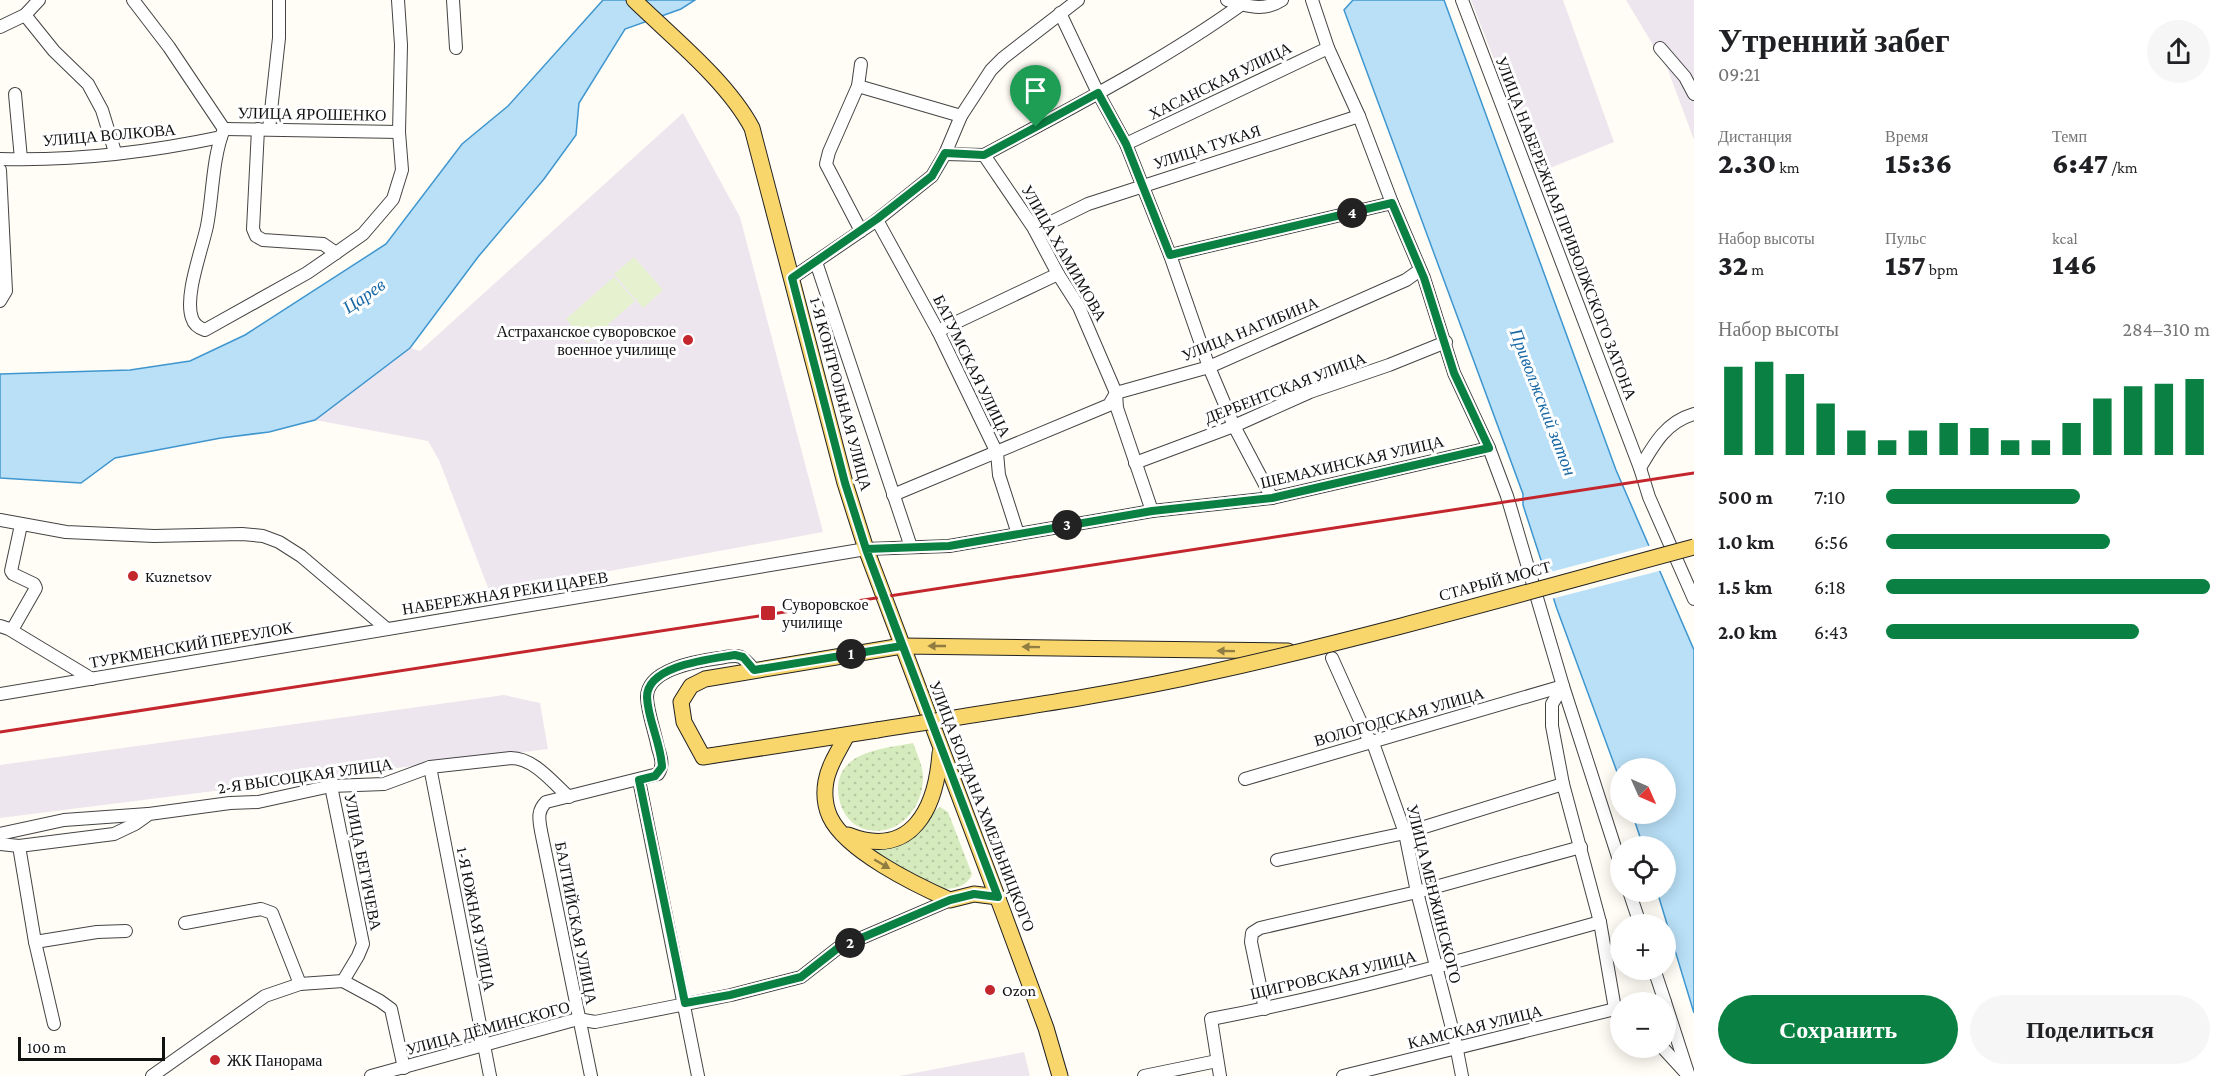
<!DOCTYPE html>
<html lang="ru">
<meta charset="utf-8">
<style>
:root{--surface:#fff;--page:#f6f6f6;--text:#202124;--muted:#757577;--accent:#0b8043}
body{margin:0;font-family:"Crimson Pro",serif;background:var(--page);color:var(--text);height:100vh;display:flex;flex-direction:column;font-size:22px;white-space:nowrap}
*{box-sizing:border-box;margin:0}
p{font-size:20px;color:var(--muted)}
.icon{flex:none;width:33px;height:33px;fill:none;stroke:currentColor;stroke-width:2;stroke-linecap:round;stroke-linejoin:round}
.map{position:relative;flex:1;overflow:hidden}
.details{display:flex;flex-direction:column;background:var(--surface);width:540px}
.details>*{flex:none}
.needle{width:39px;rotate:135deg}
.fabs{position:absolute;left:1610px;top:758px;display:grid;gap:12px}
.fabs a{display:grid;place-items:center;width:66px;height:66px;border-radius:50%;background:var(--surface);box-shadow:0 3px 15px #0003;font-size:30px}
.scale{position:absolute;left:18px;bottom:15px;width:147px;box-sizing:border-box;padding-left:6px;border:3px solid #111;border-top:0;font-size:16px;line-height:21px;white-space:nowrap;color:#111;-webkit-text-stroke:4px #fff;paint-order:stroke}
.pin{position:absolute;display:grid;place-items:center;width:51px;height:51px;color:#fff;margin:-62px -26px;border-radius:50% 50% 50% 0;rotate:-45deg;box-shadow:0 0 6px #0007}
.pin .icon{rotate:45deg}
.km{position:absolute;width:30px;height:30px;margin:-15px;border-radius:50%;background:#222;color:#fff;font-size:16px;line-height:30px;text-align:center}
.round{display:grid;place-items:center;flex:none;width:63px;height:63px;border-radius:32px;background:var(--page)}
.head{display:flex;align-items:center;justify-content:space-between;height:102px;padding:0 24px}
h1{font-size:33px;font-weight:800;line-height:45px}
.stats{display:grid;grid-template-columns:repeat(3,1fr);gap:9px;height:102px;padding:6px 24px}
.stats div{display:grid;align-content:center}
.stats b{font-size:30px;font-weight:800}
.stats small{font-size:16px;font-weight:400}
.stats p{font-size:16px}
.chart{height:168px;padding:12px 24px}
.chart p{display:flex;justify-content:space-between}
.chart svg{width:100%;height:108px;margin-top:6px;stroke:var(--accent);stroke-width:6}
.cta{display:flex;gap:12px;margin-top:auto;padding:12px 24px}
.cta a{flex:1;height:69px;border-radius:36px;background:var(--accent);color:#fff;font-size:24px;font-weight:800;line-height:69px;text-align:center}
.cta a+a{background:var(--page);color:var(--text)}
ul{padding:0 24px;list-style:none;font-size:20px}
li{display:grid;grid-template-columns:96px 72px 1fr;align-items:center;height:45px}
li i{height:15px;border-radius:8px;background:var(--accent)}
main{display:flex;flex:1;min-height:0}
.map>svg:first-child{display:block}
</style>
<main>
<div class="map">
<svg width="1694" height="1076" viewBox="0 0 1694 1076">
<defs>
<pattern id="grass-dots" width="8" height="8" patternUnits="userSpaceOnUse" patternTransform="scale(1.5)"><rect width="8" height="8" fill="#d5ebbd"/><path d="M2 2h.1M6 6h.1" fill="none" stroke="#b6c8a1" stroke-width="1.8" stroke-linecap="round"/></pattern>
</defs>
<rect width="100%" height="100%" fill="#fffdf5"/>
<g fill="#eee6ef">
<path d="M1471,0H1563L1614,142L1538,173Z"/>
<path d="M1626,0H1694V140L1668,70Z"/>
<path d="M683,113L740,217L823,532L490,593L439,460L428,441L315,420L410,348L420,351Z"/>
<path d="M504,695L540,703L548,749L0,818V765Z"/>
<path d="M1024,1052L1030,1076H899Z"/>
</g>
<g fill="url(#grass-dots)">
<path d="M913,743C917,754 923,766 923,778C923,811 893,842 859,827C848,821 841,810 839,798C831,752 881,749 913,743Z"/>
<path d="M940,807L948,812L972,874C967,887 954,889 941,889L870,850L871,847C894,849 916,843 928,822C932,815 933,811 940,807Z"/>
</g>
<g fill="#e6f2cf">
<path d="M634,257L663,290L643,308L614,274Z"/>
<path d="M614,277L635,301L587,343L566,319Z"/>
</g>
<g fill="#b9e0f7" stroke="#3f96cf" stroke-width="1.5">
<path d="M603,0H695L681,9L625,29L579,103L576,135L544,179L478,257L410,348L315,420L269,432L221,438L115,458L81,483L0,478V374L130,370L190,361L245,335L386,244L462,144L508,106Z"/>
<path d="M1353,0H1444L1616,470L1694,650V1013L1657,891H1665V846H1643L1632,813H1665V768H1620V780L1557,609L1523,505V494L1344,10Z"/>
</g>
<path fill="#fffdf5" d="M1652,545L1663,570L1551,599L1543,574Z"/>
<g fill="none" stroke-linecap="round" stroke-linejoin="round">
<defs>
<g id="minor">
<path d="M133,0L169,47L224,129C212,159 213,195 207,226C202,250 184,296 192,318C194,325 199,328 205,330L307,273L336,253L363,234L393,199L402,170L399,132L401,45L398,0"/>
<path d="M453,0L456,48"/>
<path d="M1227,0C1246,6 1264,12 1282,0"/>
<path d="M1312,0L1328,48L1359,116L1392,203L1424,278L1454,373L1489,448L1507,496L1563,686L1552,704V726L1563,784L1600,922L1615,1009L1620,1013"/>
<path d="M1462,0L1640,468L1649,497L1694,599"/>
<path d="M1060,13L1098,93L1126,144L1170,255L1209,367L1234,426L1272,498"/>
<path d="M25,15L54,51L88,84L102,110L115,152"/>
<path d="M0,27L25,15L39,0"/>
<path d="M1660,48L1685,77L1694,94"/>
<path d="M861,64L858,86L829,152L826,164L861,231"/>
<path d="M858,86L961,116"/>
<path d="M15,94L21,159"/>
<path d="M224,129L399,132"/>
<path d="M258,129L253,229L256,236L263,240L323,244L336,253"/>
<path d="M269,129L279,38V0"/>
<path d="M1126,144L1328,48"/>
<path d="M945,154L984,155L1033,227L1058,274L1079,307L1116,393L1117,408L1152,511"/>
<path d="M984,155C1071,108 1161,62 1242,4"/>
<path d="M0,159C72,161 150,152 221,137"/>
<path d="M0,170L6,291L0,301"/>
<path d="M877,220L938,331L997,453L999,475L1018,534"/>
<path d="M1035,230L1088,204L1359,116"/>
<path d="M1170,255L1392,203"/>
<path d="M816,262L911,547"/>
<path d="M792,278L877,220L932,176L945,154L961,116L991,70L1003,58L1078,0"/>
<path d="M938,331L1058,274"/>
<path d="M1135,463L1234,426L1310,392L1389,365L1446,342"/>
<path d="M1640,468C1654,444 1666,422 1694,414"/>
<path d="M893,495L1109,405L1116,393L1209,367L1406,280L1420,270"/>
<path d="M0,520L66,532L154,536L242,534L263,536L279,542L301,556L387,629"/>
<path d="M0,626L9,629L92,679"/>
<path d="M12,630L36,588L34,584L13,574L11,571L21,525"/>
<path d="M1332,658L1367,736L1373,743L1405,833L1417,892L1455,1040L1462,1076"/>
<path d="M0,694L866,549L949,546L1152,511L1272,498L1489,448"/>
<path d="M430,767L490,1076"/>
<path d="M1245,779L1563,686L1620,863"/>
<path d="M639,780L698,1076"/>
<path d="M331,786L363,944L358,956L343,981L380,1001L391,1009L404,1068"/>
<path d="M0,834L64,820L148,814"/>
<path d="M0,844L19,846L114,834L135,824L149,814L230,803L258,802L331,786L384,784L430,767L511,758C534,758 553,783 569,797"/>
<path d="M19,846L35,942L54,1024"/>
<path d="M1277,860L1405,833L1563,784"/>
<path d="M1629,891L1640,924"/>
<path d="M185,923L261,909L272,913L300,984"/>
<path d="M35,942L97,932L126,931"/>
<path d="M1654,969L1665,1002"/>
<path d="M1665,1002L1689,1076"/>
<path d="M1265,1009L1251,942L1252,933L1260,928L1417,892L1581,847"/>
<path d="M1662,1047L1685,1072"/>
<path d="M152,1076L265,996L300,984L343,981"/>
<path d="M371,1076L578,1019L595,1022L731,995L801,977L838,948L950,900"/>
<path d="M591,1076L541,831C539,819 537,811 546,802L658,774C664,766 661,757 658,748C655,732 648,714 647,698C646,669 698,661 719,658C739,655 741,653 754,670"/>
<path d="M1144,1076L1217,1061"/>
<path d="M1220,1076L1211,1019C1342,994 1471,958 1600,922"/>
<path d="M1343,1076L1615,1009"/>
</g>
<g id="major">
<path d="M634,0C672,37 727,81 752,128L845,483L866,549L1003,912L1046,1028L1060,1076"/>
<path d="M877,730L703,757L684,722L681,702L691,686L705,679L902,646L1288,651"/>
<path d="M847,735C840,749 829,764 826,781C824,792 825,806 830,817C846,851 916,885 950,900L974,894L998,897"/>
<path d="M848,835C912,860 936,808 940,753"/>
</g>
</defs>
<use href="#minor" stroke="#444" stroke-width="14"/>
<use href="#major" stroke="#222" stroke-width="17"/>
<use href="#minor" stroke="#fff" stroke-width="12"/>
<use href="#major" stroke="#f9d66b" stroke-width="15"/>
<path stroke="#c4262e" stroke-width="3" d="M0,732L1694,473"/>
<defs>
<path id="major-bridge" d="M877,730C989,712 1102,697 1212,672C1374,636 1534,590 1694,547"/>
</defs>
<use href="#major-bridge" stroke="#222" stroke-width="17" stroke-linecap="butt"/>
<use href="#major-bridge" stroke="#f9d66b" stroke-width="15"/>
</g>
<defs><path id="oneway-solid" d="M-6-.8H1V-3.2L6.5 0L1 3.2V.8H-6Z" transform="scale(1.5)"/></defs>
<g fill="#917d42">
<use href="#oneway-solid" transform="translate(937 646) rotate(-180)"/>
<use href="#oneway-solid" transform="translate(1031 647) rotate(-179)"/>
<use href="#oneway-solid" transform="translate(1226 651) rotate(-179)"/>
<use href="#oneway-solid" transform="translate(882 864) rotate(30)"/>
</g>
<g fill="none" stroke-linecap="round" stroke-linejoin="round">
<defs>
<path id="route" d="M1036,127L984,155L945,153L932,176L877,219L792,278L845,483L866,549L902,646L754,670L743,657L735,655C712,659 647,665 647,697C648,721 661,743 662,767L655,776L639,780L685,1003L730,995L801,977L838,948L950,900L974,894L998,897L866,549L949,546L1152,511L1272,498L1489,448L1454,373L1424,278L1392,203L1170,255L1126,144L1098,93L1036,127"/>
</defs>
<use href="#route" stroke="#fff" stroke-width="12"/>
<use href="#route" stroke="#0b8043" stroke-width="8"/>
</g>
<g fill="#c4262e" stroke="#fff" stroke-width="2">
<circle cx="688" cy="340" r="6"/>
<circle cx="133" cy="576" r="6"/>
<rect x="760" y="605" width="16" height="16" rx="3"/>
<circle cx="990" cy="990" r="6"/>
<circle cx="215" cy="1060" r="6"/>
</g>
<g text-anchor="middle" dominant-baseline="central" stroke-width="6" stroke-linejoin="round" paint-order="stroke">
<g font-size="16" fill="#111" stroke="#fff">
<text transform="translate(1220 81) rotate(-26)">ХАСАНСКАЯ УЛИЦА</text>
<text transform="translate(312 114) rotate(1)">УЛИЦА ЯРОШЕНКО</text>
<text transform="translate(109 135) rotate(-5)">УЛИЦА ВОЛКОВА</text>
<text transform="translate(1207 147) rotate(-18)">УЛИЦА ТУКАЯ</text>
<text transform="translate(1566 228) rotate(69)">УЛИЦА НАБЕРЕЖНАЯ ПРИВОЛЖСКОГО ЗАТОНА</text>
<text transform="translate(1064 253) rotate(60)">УЛИЦА ХАМИМОВА</text>
<text transform="translate(1250 329) rotate(-22)">УЛИЦА НАГИБИНА</text>
<text transform="translate(972 366) rotate(64)">БАТУМСКАЯ УЛИЦА</text>
<text transform="translate(1285 388) rotate(-21)">ДЕРБЕНТСКАЯ УЛИЦА</text>
<text transform="translate(841 394) rotate(75)">1-Я КОНТРОЛЬНАЯ УЛИЦА</text>
<text transform="translate(1352 462) rotate(-13)">ШЕМАХИНСКАЯ УЛИЦА</text>
<text transform="translate(1495 581) rotate(-15)">СТАРЫЙ МОСТ</text>
<text transform="translate(505 593) rotate(-9)">НАБЕРЕЖНАЯ РЕКИ ЦАРЕВ</text>
<text transform="translate(191 645) rotate(-10)">ТУРКМЕНСКИЙ ПЕРЕУЛОК</text>
<text transform="translate(1399 717) rotate(-16)">ВОЛОГОДСКАЯ УЛИЦА</text>
<text transform="translate(305 776) rotate(-8)">2-Я ВЫСОЦКАЯ УЛИЦА</text>
<text transform="translate(982 806) rotate(69)">УЛИЦА БОГДАНА ХМЕЛЬНИЦКОГО</text>
<text transform="translate(363 862) rotate(79)">УЛИЦА БЕГИЧЕВА</text>
<text transform="translate(1434 894) rotate(76)">УЛИЦА МЕНЖИНСКОГО</text>
<text transform="translate(476 919) rotate(79)">1-Я ЮЖНАЯ УЛИЦА</text>
<text transform="translate(576 923) rotate(79)">БАЛТИЙСКАЯ УЛИЦА</text>
<text transform="translate(1333 975) rotate(-13)">ЩИГРОВСКАЯ УЛИЦА</text>
<text transform="translate(1475 1027) rotate(-14)">КАМСКАЯ УЛИЦА</text>
<text transform="translate(488 1028) rotate(-15)">УЛИЦА ДЁМИНСКОГО</text>
</g>
<g font-size="16" fill="#111" stroke="#fff" text-anchor="start">
<text x="676" y="331" text-anchor="end">Астраханское суворовское<tspan x="676" dy="18">военное училище</tspan></text>
<text x="145" y="576">Kuznetsov</text>
<text x="782" y="604">Суворовское<tspan x="782" dy="18">училище</tspan></text>
<text x="1002" y="990">Ozon</text>
<text x="227" y="1060">ЖК Панорама</text>
</g>
<g font-size="18" font-style="italic" fill="#1768a6" stroke="#fff">
<text transform="translate(364 296) rotate(-35)">Царев</text>
<text transform="translate(1543 402) rotate(69)">Приволжский затон</text>
</g>
</g>
</svg>
<div class="fabs">
<a><svg class="needle" viewBox="-14 -14 28 28"><path d="M0-13l5 13h-10z" fill="#e53935"/><path d="M0 13l5-13h-10z" fill="#757577"/></svg></a>
<a><svg class="icon" aria-label="locate" viewBox="0 0 24 24"><circle cx="12" cy="12" r="6"/><path d="M12 2v4M12 18v4M2 12h4M18 12h4"/></svg></a>
<a>+</a>
<a>−</a>
</div>
<div class="scale">100 m</div>
<div class="pin" style="left:1036px;top:127px;background:#1e9e55"><svg class="icon" aria-label="arrive" viewBox="0 0 24 24"><path d="M6 21V4h12l-3 4 3 4H6"/></svg></div>
<b class="km" style="left:851px;top:654px">1</b>
<b class="km" style="left:850px;top:943px">2</b>
<b class="km" style="left:1067px;top:525px">3</b>
<b class="km" style="left:1352px;top:213px">4</b>
</div>
<section class="details">
<div class="head"><div><h1>Утренний забег</h1><p>09:21</p></div><a class="round"><svg class="icon" aria-label="share" viewBox="0 0 24 24"><path d="M12 15V3M7 8l5-5 5 5M5 13v7h14v-7"/></svg></a></div>
<div class="stats">
<div><p>Дистанция</p><b>2.30<small> km</small></b></div>
<div><p>Время</p><b>15:36</b></div>
<div><p>Темп</p><b>6:47<small> /km</small></b></div>
</div>
<div class="stats">
<div><p>Набор высоты</p><b>32<small> m</small></b></div>
<div><p>Пульс</p><b>157<small> bpm</small></b></div>
<div><p>kcal</p><b>146</b></div>
</div>
<div class="chart"><p><span>Набор высоты</span>284–310 m</p>
<svg viewBox="0 0 160 44" preserveAspectRatio="none"><path d="M5 44V8M15 44V6M25 44V11M35 44V23M45 44V34M55 44V38M65 44V34M75 44V31M85 44V33M95 44V38M105 44V38M115 44V31M125 44V21M135 44V16M145 44V15M155 44V13"/></svg>
</div>
<ul>
<li><b>500 m</b>7:10<i style="width:60%"></i></li>
<li><b>1.0 km</b>6:56<i style="width:69%"></i></li>
<li><b>1.5 km</b>6:18<i style="width:100%"></i></li>
<li><b>2.0 km</b>6:43<i style="width:78%"></i></li>
</ul>
<div class="cta"><a>Сохранить</a><a>Поделиться</a></div>
</section>
</main>
